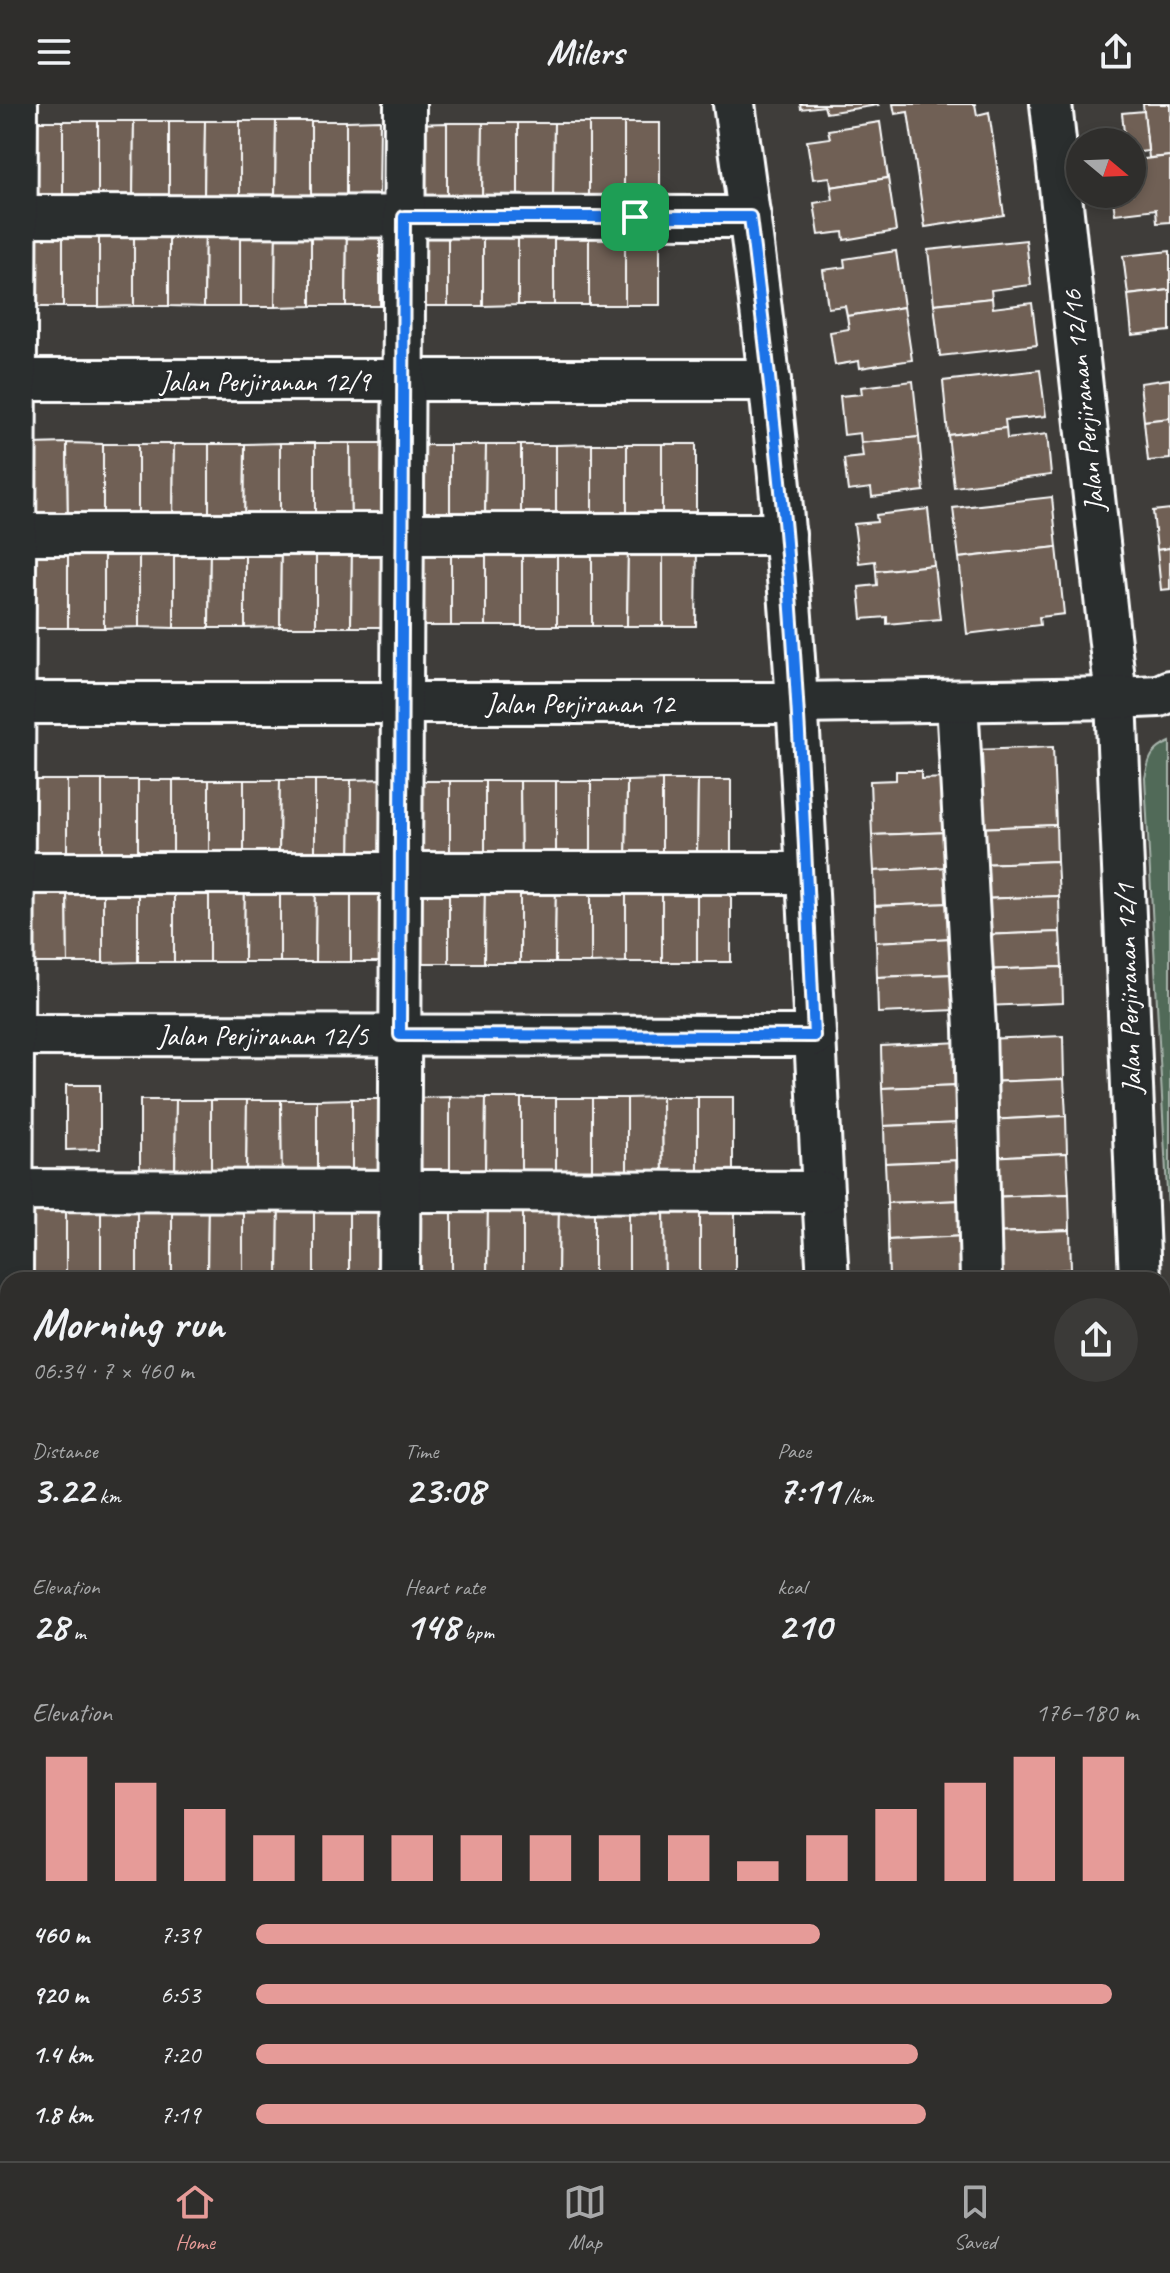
<!DOCTYPE html>
<meta charset="utf-8">
<style>
:root{--surface:#2f2e2c;--page:#3b3a38;--text:#f1f3f6;--muted:#a7a8a9;--line:#4a4a48;--accent:#e69b98}
body{margin:0;font-family:Caveat,sans-serif;background:var(--page);color:var(--text);height:100vh;display:flex;flex-direction:column;font-size:30px;white-space:nowrap}
*{box-sizing:border-box;margin:0}
p{font-size:26px;color:var(--muted)}
.icon{flex:none;width:44px;height:44px;fill:none;stroke:currentColor;stroke-width:2;stroke-linecap:round;stroke-linejoin:round}
.map{position:relative;flex:1;overflow:hidden}
.details{position:absolute;left:0px;top:1168px;width:1170px;height:890px;display:flex;flex-direction:column;background:var(--surface);border-radius:24px 24px 0 0;box-shadow:0 4px 12px #0003,0 0 0 2px var(--line)}
.details>*{flex:none}
.needle{width:52px;rotate:109deg}
.fabs{position:absolute;left:1066px;top:24px;display:grid;gap:16px}
.fabs a{display:grid;place-items:center;width:80px;height:80px;border-radius:50%;background:var(--surface);box-shadow:0 4px 12px #0003,0 0 0 2px var(--line);font-size:40px}
.pin{position:absolute;display:grid;place-items:center;width:68px;height:68px;color:#fff;margin:-34px;border-radius:16px;box-shadow:0 4px 12px #0006}
.round{display:grid;place-items:center;flex:none;width:84px;height:84px;border-radius:42px;background:var(--page)}
.overview{display:flex;align-items:center;justify-content:space-between;height:136px;padding:0 32px}
h1{font-size:44px;font-weight:600;line-height:60px}
.stats{display:grid;grid-template-columns:repeat(3,1fr);gap:12px;height:136px;padding:8px 32px}
.stats div{display:grid;align-content:center}
.stats b{font-size:40px;font-weight:600}
.stats small{font-size:22px;font-weight:400}
.stats p{font-size:22px}
.chart{height:224px;padding:16px 32px}
.chart p{display:flex;justify-content:space-between}
.chart svg{width:100%;height:144px;margin-top:8px;stroke:var(--accent);stroke-width:6}
ul{padding:0 32px;list-style:none;font-size:26px}
li{display:grid;grid-template-columns:128px 96px 1fr;align-items:center;height:60px}
li i{height:20px;border-radius:10px;background:var(--accent)}
header{display:flex;justify-content:space-between;align-items:center;height:104px;padding:0 32px;background:var(--surface);font-size:36px;font-weight:600}
.menu{display:flex;justify-content:space-around;align-items:center;height:112px;border-top:2px solid var(--line);background:var(--surface);font-size:22px;color:var(--muted)}
.menu a{display:grid;justify-items:center;gap:4px}
.menu .active{color:var(--accent)}
.map>svg:first-child{display:block}
</style>
<header><svg class="icon" aria-label="menu" viewBox="0 0 24 24"><path d="M4 6h16M4 12h16M4 18h16"/></svg>Milers<svg class="icon" aria-label="share" viewBox="0 0 24 24"><path d="M12 15V3M7 8l5-5 5 5M5 13v7h14v-7"/></svg></header>
<div class="map">
<svg width="1170" height="2057" viewBox="0 0 1170 2057">
<rect width="100%" height="100%" fill="#3f3d3a"/>
<filter id="ink" filterUnits="userSpaceOnUse"><feTurbulence type="fractalNoise" baseFrequency=".0125" numOctaves="2"/><feDisplacementMap in="SourceGraphic" scale="16" xChannelSelector="R" yChannelSelector="G"/><feConvolveMatrix kernelMatrix="1 2 1 2 8 2 1 2 1" color-interpolation-filters="sRGB"/></filter>
<g filter="url(#ink)">
<path fill="#516a58" stroke="#a8b4ac" stroke-width="2" d="M1170,638V1144L1145,674C1149,654 1151,646 1170,638Z"/>
<g fill="#6f6155" stroke="#fff" stroke-width="2">
<path d="M800,0H877L878,1L826,9L824,2L801,5Z"/>
<path d="M893,0H975L977,11L989,8L1004,111L925,123L908,8L895,10Z"/>
<path d="M1143,0H1170V52L1149,54Z"/>
<path d="M1144,7L1148,47L1132,49V38H1125L1122,9Z"/>
<path d="M380,16L379,96H346V17Z"/>
<path d="M27,17H63V96H28Z"/>
<rect x="63" y="17" width="35" height="79"/>
<path d="M98,17H134L133,96H98Z"/>
<path d="M134,17H169V96H133Z"/>
<path d="M169,17H205L204,96H169Z"/>
<path d="M205,17H240V96H204Z"/>
<path d="M240,17H276L275,96H240Z"/>
<path d="M276,17H311V96H275Z"/>
<rect x="311" y="17" width="35" height="79"/>
<path d="M880,18L888,74L831,83L830,73L813,75L807,37L830,34L828,26Z"/>
<path d="M447,19V98H412V20Z"/>
<path d="M447,19H483L482,98H447Z"/>
<path d="M483,19H518V98H482Z"/>
<path d="M518,19H554L553,98H518Z"/>
<path d="M554,19H589V98H553Z"/>
<rect x="589" y="19" width="35" height="79"/>
<rect x="624" y="19" width="36" height="79"/>
<path d="M1170,52V118L1157,119L1156,105L1115,110L1112,90H1132V64H1137L1136,56Z"/>
<path d="M888,74L896,127L844,136L843,128L819,131L814,99L833,96L831,83Z"/>
<path d="M589,122V201H554V123Z"/>
<rect x="589" y="122" width="36" height="79"/>
<rect x="625" y="122" width="35" height="79"/>
<path d="M205,123L204,203L169,202V124Z"/>
<path d="M205,123H240V203H204Z"/>
<path d="M240,123H276L275,203H240Z"/>
<path d="M276,123H311V202L275,203Z"/>
<path d="M311,123H347L346,202H311Z"/>
<path d="M347,123L380,124V202H346Z"/>
<path d="M413,123H448V202H412Z"/>
<rect x="448" y="123" width="35" height="79"/>
<path d="M483,123H518V201L483,202Z"/>
<rect x="518" y="123" width="36" height="78"/>
<rect x="28" y="124" width="35" height="79"/>
<rect x="63" y="124" width="36" height="79"/>
<path d="M99,124H134V202L99,203Z"/>
<rect x="134" y="124" width="35" height="78"/>
<path d="M1026,136L1031,181L991,186L992,194L934,200L928,146Z"/>
<path d="M896,147L904,203L847,212L845,202L828,204L823,166L845,163L844,155Z"/>
<path d="M1170,147V186L1128,191L1123,152Z"/>
<path d="M1170,186V227L1132,231L1128,191Z"/>
<path d="M992,194L993,204L1032,199L1037,241L940,252L934,200Z"/>
<path d="M904,203L912,256L860,264L859,257L835,261L830,228L849,225L847,212Z"/>
<path d="M1040,266L1046,312L1005,316L1006,324L948,331L943,277Z"/>
<path d="M1170,275V314L1144,317L1140,279Z"/>
<path d="M913,277L919,333L861,339L860,329L844,331L840,292L862,290L861,283Z"/>
<path d="M1170,314V355L1148,357L1144,317Z"/>
<path d="M1006,324L1007,335L1047,330L1051,371L954,383L948,331Z"/>
<path d="M919,333L924,387L872,393L871,384L848,387L844,355L863,353L861,339Z"/>
<path d="M67,339L68,419H32V340Z"/>
<path d="M67,339L103,340V419H68Z"/>
<path d="M280,339V418H244L245,340Z"/>
<path d="M280,339H315V419L280,418Z"/>
<path d="M315,339H350L351,419H315Z"/>
<path d="M350,339H384V418L351,419Z"/>
<path d="M103,340H138V418L103,419Z"/>
<path d="M138,340H174L173,418H138Z"/>
<path d="M174,340H209V418H173Z"/>
<path d="M209,340H245L244,418H209Z"/>
<path d="M592,340V419H556V341Z"/>
<rect x="592" y="340" width="35" height="79"/>
<rect x="627" y="340" width="35" height="79"/>
<rect x="662" y="340" width="34" height="79"/>
<path d="M415,341H450V419L414,420Z"/>
<path d="M450,341H486L485,419H450Z"/>
<path d="M486,341H521V419H485Z"/>
<rect x="521" y="341" width="35" height="78"/>
<path d="M1052,393L1057,443L959,454L953,404Z"/>
<path d="M928,405L934,461L876,467L875,457L859,459L854,420L877,418L876,411Z"/>
<path d="M1170,405V444L1157,446L1153,407Z"/>
<rect x="415" y="443" width="36" height="79"/>
<rect x="451" y="443" width="35" height="79"/>
<rect x="486" y="443" width="36" height="79"/>
<rect x="522" y="443" width="35" height="79"/>
<rect x="557" y="443" width="35" height="79"/>
<path d="M592,443H628L627,522H592Z"/>
<path d="M628,443H663V522H627Z"/>
<path d="M663,443H697L696,522H663Z"/>
<path d="M1057,443L1064,510L1039,513L1040,521L967,530L959,454Z"/>
<path d="M174,444H210L209,524H174Z"/>
<path d="M174,444V524L139,523V445Z"/>
<path d="M210,444H245V524H209Z"/>
<path d="M245,444H281L280,523L245,524Z"/>
<path d="M281,444H316V523H280Z"/>
<path d="M316,444H352L351,523H316Z"/>
<path d="M352,444H385V523H351Z"/>
<path d="M1170,444V485L1161,486L1157,446Z"/>
<rect x="33" y="445" width="35" height="79"/>
<rect x="68" y="445" width="36" height="79"/>
<path d="M104,445H139V523L104,524Z"/>
<path d="M934,461L940,515L887,520V513L862,515L859,483L877,481L876,467Z"/>
<path d="M1053,643L1056,721L978,724L975,646Z"/>
<path d="M896,667H921V675L949,674L951,728L872,731L870,677L896,676Z"/>
<path d="M384,675V755H350L351,676Z"/>
<path d="M31,676H67V755H32Z"/>
<rect x="67" y="676" width="35" height="79"/>
<rect x="102" y="676" width="36" height="79"/>
<rect x="138" y="676" width="35" height="79"/>
<rect x="173" y="676" width="36" height="79"/>
<rect x="209" y="676" width="35" height="79"/>
<path d="M244,676H280L279,755H244Z"/>
<path d="M280,676H315V755H279Z"/>
<path d="M315,676H351L350,755H315Z"/>
<path d="M662,676H698L697,756H662Z"/>
<path d="M662,676V756L626,755L627,677Z"/>
<path d="M698,676H731V755L697,756Z"/>
<rect x="414" y="677" width="36" height="79"/>
<rect x="450" y="677" width="35" height="79"/>
<path d="M485,677H520L521,756H485Z"/>
<path d="M520,677H556V756H521Z"/>
<path d="M556,677H591V755L556,756Z"/>
<path d="M591,677H627L626,755H591Z"/>
<path d="M1056,721L1057,757L979,760L978,724Z"/>
<path d="M951,728L952,763L874,767L872,731Z"/>
<path d="M1057,757L1059,792L981,795L979,760Z"/>
<path d="M952,763L953,799L875,802L874,767Z"/>
<path d="M67,779L68,859H32L33,780Z"/>
<path d="M67,779H103V859H68Z"/>
<path d="M103,779L138,780V858L103,859Z"/>
<path d="M209,779V858H174V780Z"/>
<path d="M209,779H245L244,858H209Z"/>
<path d="M245,779H280V858H244Z"/>
<path d="M280,779H316L315,858H280Z"/>
<path d="M316,779H351V858H315Z"/>
<path d="M351,779H384L385,858H351Z"/>
<path d="M556,779L555,859H520V780Z"/>
<path d="M556,779L591,780V859H555Z"/>
<path d="M731,779V858H697V780Z"/>
<rect x="138" y="780" width="36" height="78"/>
<rect x="414" y="780" width="35" height="79"/>
<path d="M449,780H485L484,859H449Z"/>
<path d="M485,780H520V859H484Z"/>
<path d="M591,780H626V858L591,859Z"/>
<rect x="626" y="780" width="36" height="78"/>
<rect x="662" y="780" width="35" height="78"/>
<path d="M1059,792L1060,828L982,831L981,795Z"/>
<path d="M953,799L954,834L876,838L875,802Z"/>
<path d="M1060,828L1062,863L983,866L982,831Z"/>
<path d="M954,834L956,870L877,873L876,838Z"/>
<path d="M1062,863L1063,899L984,902L983,866Z"/>
<path d="M956,870L957,906L878,909L877,873Z"/>
<path d="M1063,932L1064,975L985,978L984,935Z"/>
<path d="M960,938L961,981L882,984L881,942Z"/>
<path d="M1064,975L1066,1012L987,1016L985,978Z"/>
<path d="M66,981H100V1045L66,1046Z"/>
<path d="M961,981L963,1019L884,1022L882,984Z"/>
<path d="M450,993V1073H414L415,994Z"/>
<path d="M450,993L486,994L485,1073H450Z"/>
<path d="M662,993L663,1072H627V994Z"/>
<path d="M662,993H698V1072H663Z"/>
<rect x="698" y="993" width="35" height="79"/>
<path d="M486,994H521V1072L485,1073Z"/>
<rect x="521" y="994" width="35" height="78"/>
<rect x="556" y="994" width="36" height="78"/>
<rect x="592" y="994" width="35" height="78"/>
<rect x="352" y="995" width="34" height="80"/>
<path d="M352,995V1075H317V996Z"/>
<path d="M140,996H176L175,1075H140Z"/>
<path d="M176,996H211V1075H175Z"/>
<path d="M211,996H247L246,1075H211Z"/>
<path d="M247,996H281L282,1075H246Z"/>
<path d="M281,996H317V1075H282Z"/>
<path d="M1066,1012L1067,1049L988,1053L987,1016Z"/>
<path d="M963,1019L964,1056L885,1059L884,1022Z"/>
<path d="M1067,1049L1069,1090L990,1093L988,1053Z"/>
<path d="M964,1056L965,1096L887,1099L885,1059Z"/>
<path d="M1069,1090L1070,1126L991,1129L990,1093Z"/>
<path d="M965,1096L966,1132L888,1136L887,1099Z"/>
<path d="M383,1097L382,1176H349V1098Z"/>
<path d="M30,1098H66V1176H31Z"/>
<rect x="66" y="1098" width="35" height="78"/>
<rect x="101" y="1098" width="36" height="78"/>
<rect x="137" y="1098" width="35" height="78"/>
<path d="M172,1098H208L207,1176H172Z"/>
<path d="M208,1098H243V1176H207Z"/>
<path d="M243,1098H279L278,1176H243Z"/>
<path d="M279,1098H314V1176H278Z"/>
<rect x="314" y="1098" width="35" height="78"/>
<path d="M417,1100H452V1176H416Z"/>
<path d="M452,1100H488L487,1176H452Z"/>
<path d="M488,1100H523V1176H487Z"/>
<path d="M523,1100H559L558,1176H523Z"/>
<path d="M559,1100H594V1176H558Z"/>
<rect x="594" y="1100" width="35" height="76"/>
<path d="M629,1100H664L665,1176H629Z"/>
<path d="M664,1100H700V1176H665Z"/>
<rect x="700" y="1100" width="35" height="76"/>
<path d="M1070,1126L1071,1165L1044,1167V1176H993L991,1129Z"/>
<path d="M966,1132L968,1176L889,1175L888,1136Z"/>
<rect x="1162" y="1307" width="8" height="86"/>
<rect x="1162" y="1414" width="8" height="86"/>
</g>
<g fill="none" stroke-linecap="round" stroke-linejoin="round">
<defs>
<g id="minor">
<path d="M734,0C754,142 772,284 784,427C806,676 813,926 828,1176"/>
<path d="M1051,0L1116,594L1140,1176"/>
<path d="M0,112L750,113"/>
<path d="M0,276H770"/>
<path d="M0,430H785"/>
<path d="M957,597L975,924L981,1176"/>
<path d="M0,599H796L1116,594L1159,592L1170,587"/>
<path d="M0,769H806"/>
<path d="M0,931L814,932"/>
<path d="M0,1086L822,1088"/>
<path d="M12,1176L17,0"/>
<path d="M399,1176L405,0"/>
<path d="M0,1246H8"/>
<path d="M1162,1247H1170"/>
<path d="M0,1402H8"/>
<path d="M1162,1404H1170"/>
<path d="M1162,1563H1170"/>
<path d="M0,1564H8"/>
</g>
</defs>
<use href="#minor" stroke="#fff" stroke-width="46"/>
<use href="#minor" stroke="#2a2d2e" stroke-width="40"/>
</g>
</g>
<g fill="none" stroke-linecap="round" stroke-linejoin="round" filter="url(#ink)">
<defs>
<path id="route" d="M404,113H750C763,217 775,322 785,427C799,595 806,764 814,932L400,931Z"/>
</defs>
<use href="#route" stroke="#fff" stroke-width="16"/>
<use href="#route" stroke="#1a73e8" stroke-width="10"/>
</g>
<g text-anchor="middle" dominant-baseline="central" stroke-width="6" stroke-linejoin="round" paint-order="stroke">
<g font-size="28" fill="#fff" stroke="#2a2d2e">
<text x="265" y="277">Jalan Perjiranan 12/9</text>
<text transform="translate(1083 297) rotate(-96)">Jalan Perjiranan 12/16</text>
<text x="580" y="599">Jalan Perjiranan 12</text>
<text transform="translate(1128 885) rotate(-92)">Jalan Perjiranan 12/1</text>
<text x="263" y="931">Jalan Perjiranan 12/5</text>
</g>
</g>
</svg>
<div class="fabs">
<a><svg class="needle" viewBox="-14 -14 28 28"><path d="M0-13l5 13h-10z" fill="#e53935"/><path d="M0 13l5-13h-10z" fill="#a7a8a9"/></svg></a>
</div>
<div class="pin" style="left:635px;top:113px;background:#1e9e55"><svg class="icon" aria-label="arrive" viewBox="0 0 24 24"><path d="M6 21V4h12l-3 4 3 4H6"/></svg></div>
<section class="details">
<div class="overview"><div><h1>Morning run</h1><p>06:34 · 7 × 460 m</p></div><a class="round"><svg class="icon" aria-label="share" viewBox="0 0 24 24"><path d="M12 15V3M7 8l5-5 5 5M5 13v7h14v-7"/></svg></a></div>
<div class="stats">
<div><p>Distance</p><b>3.22<small> km</small></b></div>
<div><p>Time</p><b>23:08</b></div>
<div><p>Pace</p><b>7:11<small> /km</small></b></div>
</div>
<div class="stats">
<div><p>Elevation</p><b>28<small> m</small></b></div>
<div><p>Heart rate</p><b>148<small> bpm</small></b></div>
<div><p>kcal</p><b>210</b></div>
</div>
<div class="chart"><p><span>Elevation</span>176–180 m</p>
<svg viewBox="0 0 160 44" preserveAspectRatio="none"><path d="M5 44V6M15 44V14M25 44V22M35 44V30M45 44V30M55 44V30M65 44V30M75 44V30M85 44V30M95 44V30M105 44V38M115 44V30M125 44V22M135 44V14M145 44V6M155 44V6"/></svg>
</div>
<ul>
<li><b>460 m</b>7:39<i style="width:64%"></i></li>
<li><b>920 m</b>6:53<i style="width:97%"></i></li>
<li><b>1.4 km</b>7:20<i style="width:75%"></i></li>
<li><b>1.8 km</b>7:19<i style="width:76%"></i></li>
</ul>
</section>
</div>
<nav class="menu">
<a class="active"><svg class="icon" aria-label="home" viewBox="0 0 24 24"><path d="M3 11l9-7 9 7M6 9v11h12V9"/></svg>Home</a>
<a><svg class="icon" aria-label="map" viewBox="0 0 24 24"><path d="M3 6l6-2 6 2 6-2v14l-6 2-6-2-6 2zM9 4v14M15 6v14"/></svg>Map</a>
<a><svg class="icon" aria-label="saved" viewBox="0 0 24 24"><path d="M7 4h10v16l-5-4-5 4z"/></svg>Saved</a>
</nav>
